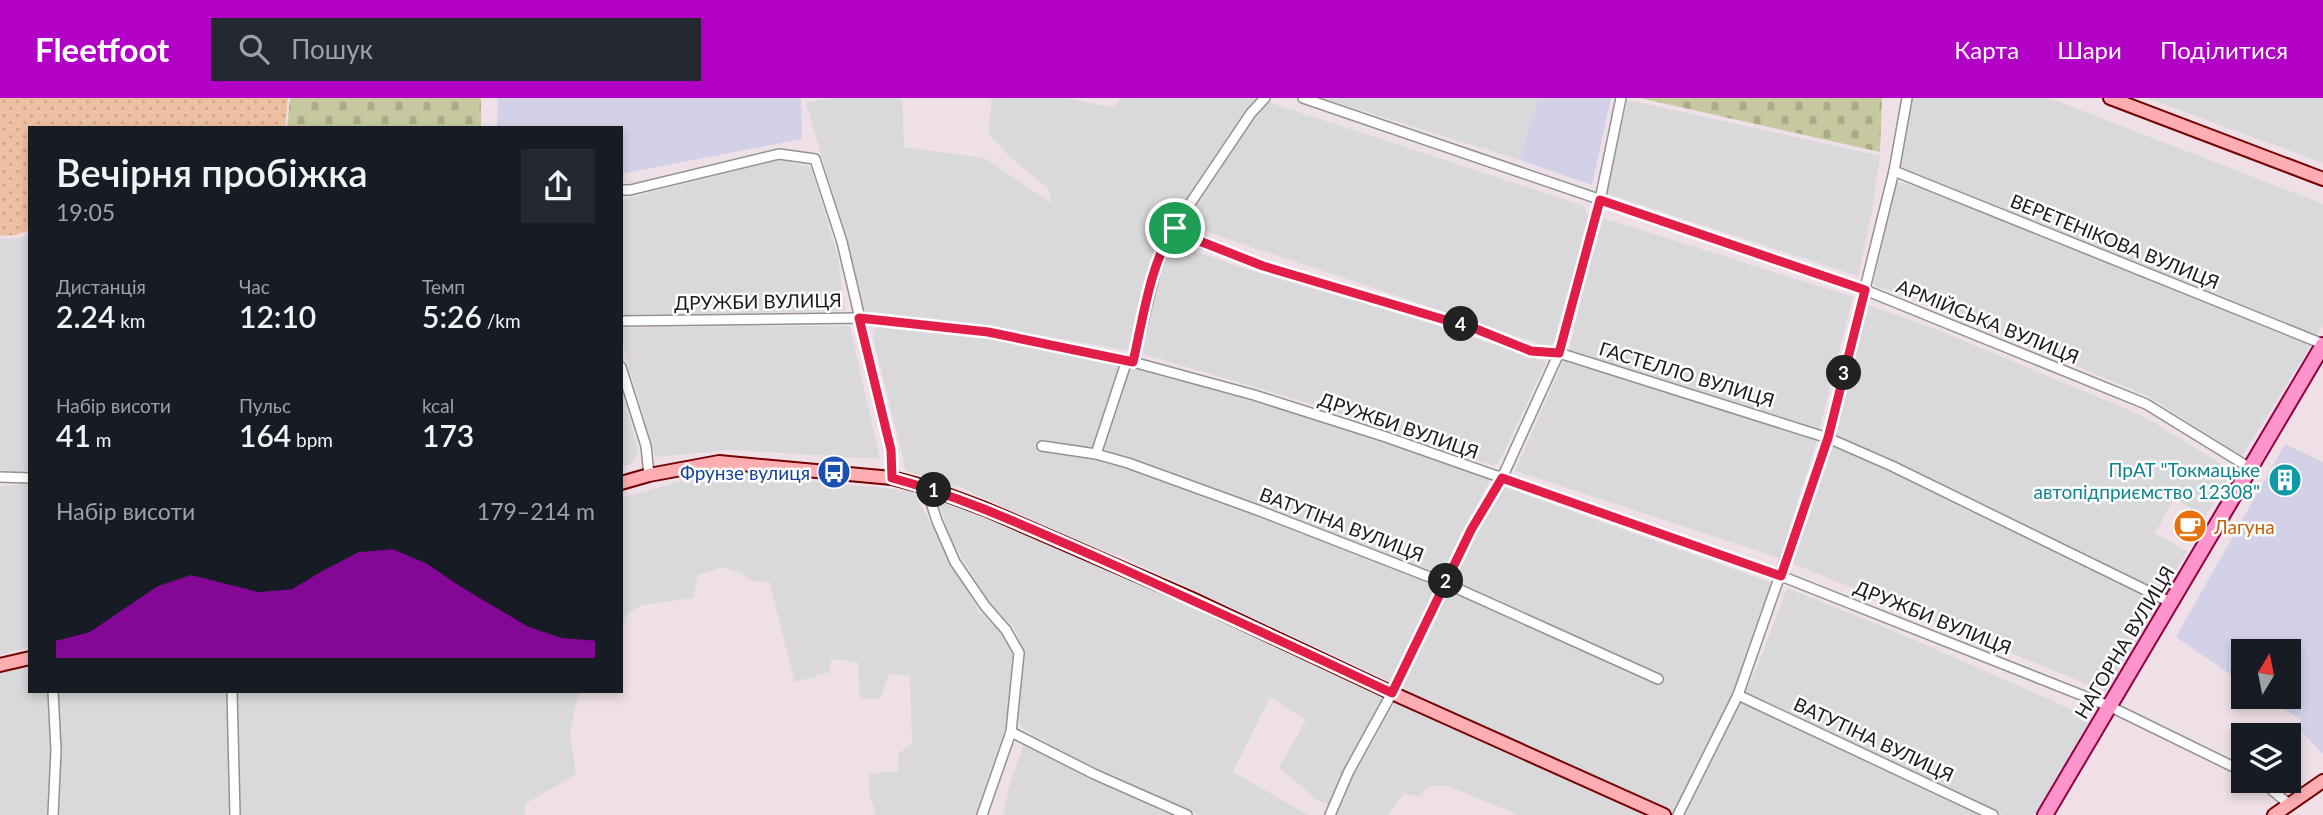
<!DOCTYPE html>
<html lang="uk">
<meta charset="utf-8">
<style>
:root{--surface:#171b24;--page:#242831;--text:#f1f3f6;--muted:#9ea1a6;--accent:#b300c7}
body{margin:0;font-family:Lato,sans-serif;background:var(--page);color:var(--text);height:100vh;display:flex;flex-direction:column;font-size:26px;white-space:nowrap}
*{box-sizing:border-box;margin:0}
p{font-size:23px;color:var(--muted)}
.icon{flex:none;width:38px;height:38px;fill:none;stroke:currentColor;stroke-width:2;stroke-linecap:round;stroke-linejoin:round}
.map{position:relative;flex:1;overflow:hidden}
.panel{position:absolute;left:28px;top:28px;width:595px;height:567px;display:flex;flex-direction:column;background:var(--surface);border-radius:0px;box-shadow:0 4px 10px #0003}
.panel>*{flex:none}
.needle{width:46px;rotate:10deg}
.tools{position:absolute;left:2231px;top:541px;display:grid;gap:14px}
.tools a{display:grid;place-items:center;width:70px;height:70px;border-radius:0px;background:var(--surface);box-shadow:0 4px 10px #0003;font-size:35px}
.pin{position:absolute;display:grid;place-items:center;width:60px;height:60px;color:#fff;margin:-30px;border:4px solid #fff;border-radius:50%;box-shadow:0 2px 7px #0007}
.km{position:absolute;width:35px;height:35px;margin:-18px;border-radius:50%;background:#222;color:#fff;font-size:19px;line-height:35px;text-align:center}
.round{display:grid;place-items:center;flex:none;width:74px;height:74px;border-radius:0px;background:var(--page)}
.summary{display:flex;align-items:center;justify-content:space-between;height:119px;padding:0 28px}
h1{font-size:38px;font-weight:600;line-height:52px}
.figures{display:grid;grid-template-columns:repeat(3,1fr);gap:10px;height:119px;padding:7px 28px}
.figures div{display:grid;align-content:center}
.figures b{font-size:30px;font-weight:600}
.figures small{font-size:19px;font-weight:400}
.figures p{font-size:19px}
.chart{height:196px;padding:14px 28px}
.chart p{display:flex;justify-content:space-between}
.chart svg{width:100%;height:126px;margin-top:7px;fill:var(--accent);opacity:.7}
header{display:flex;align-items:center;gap:42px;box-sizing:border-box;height:98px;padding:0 35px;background:var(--accent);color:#fff}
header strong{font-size:33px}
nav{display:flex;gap:38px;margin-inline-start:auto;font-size:24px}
.search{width:490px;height:63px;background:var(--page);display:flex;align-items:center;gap:18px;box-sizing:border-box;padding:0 24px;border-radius:0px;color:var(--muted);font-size:26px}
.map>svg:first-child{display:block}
</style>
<header>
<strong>Fleetfoot</strong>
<div class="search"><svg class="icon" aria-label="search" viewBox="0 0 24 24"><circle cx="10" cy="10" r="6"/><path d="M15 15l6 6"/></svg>Пошук</div>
<nav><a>Карта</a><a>Шари</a><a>Поділитися</a></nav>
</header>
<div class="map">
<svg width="2323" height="717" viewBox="0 0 2323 717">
<defs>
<pattern id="grass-dots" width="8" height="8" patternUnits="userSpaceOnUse" patternTransform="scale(1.75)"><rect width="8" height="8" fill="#edc0a1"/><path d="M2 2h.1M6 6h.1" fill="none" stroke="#cba48a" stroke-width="1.8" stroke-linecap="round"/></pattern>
<pattern id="cemetery-stones" width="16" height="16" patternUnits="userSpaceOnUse" patternTransform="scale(1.75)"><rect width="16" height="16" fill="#c6c89f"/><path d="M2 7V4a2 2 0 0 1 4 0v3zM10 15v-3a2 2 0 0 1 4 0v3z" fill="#aaab88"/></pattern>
</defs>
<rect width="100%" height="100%" fill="#eee0e6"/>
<g fill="#d9d8da">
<path d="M829,0H902L904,49L984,60L1051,105L1049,91L1010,59L988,35L992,0H1068L1113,10L1121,0H1258L1163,140L1149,178L1132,253L986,228L862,213L848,146L806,5Z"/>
<path d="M1322,0H1538L1520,62Z"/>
<path d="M1912,0H2049L2323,106V227L2317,237L1899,69Z"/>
<path d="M2147,0H2323V65Z"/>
<path d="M1628,2L1880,58L1871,118L1858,178L1605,95Z"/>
<path d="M1268,4L1584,108L1589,121L1552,250L1183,126L1253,18Z"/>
<path d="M779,62L811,69L838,160L845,213L621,217V102Z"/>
<path d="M1897,84L1921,90L2068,145L2311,247L2242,358L2148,298L1919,202L1873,187Z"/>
<path d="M1603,120L1853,199L1819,332L1569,253L1583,187Z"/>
<path d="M30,136V375L0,372V141L20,140Z"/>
<path d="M1170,148H1178L1259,175L1414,220L1546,264L1501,360L1498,366L1492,367L1308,305L1140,255L1155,192Z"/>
<path d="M1869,207L1945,235L2143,318L2233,373L2205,418L2174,401L2155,435L2187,453L2163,495L1894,363L1833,337Z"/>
<path d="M883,225L985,239L1122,265L1091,361L1125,370L1258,417L1439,489L1391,584L1121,458L1076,443L963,390L906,373L873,239L874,232Z"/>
<path d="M751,228H850L880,361L731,352L655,359L621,239V230Z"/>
<path d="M1564,262L1817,342L1780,460L1515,373Z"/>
<path d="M1130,267L1253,300L1384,343L1490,382L1440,480L1132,361L1098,350Z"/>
<path d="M621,293L638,352L633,365L621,369Z"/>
<path d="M1831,348L1889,372L2160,504L2106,594L1792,465Z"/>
<path d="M729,375L913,393L979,514L1004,535L1016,555L1007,640L979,717H876L869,694V676L898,673V656L912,646L910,578L889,576L880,601H860L858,564L831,561L830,574L795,584L769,483L754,484L741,475L723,469L698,477L693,500L642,507L626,517L621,532V400L700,378Z"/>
<path d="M30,386V549L0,557V388Z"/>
<path d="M1502,388L1772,485L1733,597L1676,715L1399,591L1474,437Z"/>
<path d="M936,398L1007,426L1185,503L1384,599L1329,707L1316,701L1279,669L1306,622L1270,599L1233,674L1308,717H1199L1100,673L1024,632L1017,620L1024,553L1014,530L990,505L952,443Z"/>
<path d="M1787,490L1910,540L2091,620L2038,717H2003L1744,596L1758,567Z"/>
<path d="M30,567V593H50L53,653L51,717H0V575Z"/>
<path d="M57,593H227L232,717H56L60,654Z"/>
<path d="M236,593H579L570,635L576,676L525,706V717H238Z"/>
<path d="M1740,601L1986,717H1682Z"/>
<path d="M1396,603L1646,717H1518L1449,688H1429L1419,699L1404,695L1388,717H1336L1353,679Z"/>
<path d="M1024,645L1176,717H1003L1009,689Z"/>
</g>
<g fill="#d3d1e8">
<path d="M498,0H801L802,41L621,76V30H497Z"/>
<path d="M1538,0H1611L1592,87L1520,62Z"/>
<path d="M2285,346L2323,364V656L2296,628L2301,622L2266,599L2289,598V553H2244L2243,585L2176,539Z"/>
</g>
<path fill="url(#grass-dots)" d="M0,0H288L285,30H30V132L16,137L0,138Z"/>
<g fill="url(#cemetery-stones)">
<path d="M290,0H481V30H287Z"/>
<path d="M1640,0H1882L1880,54Z"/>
</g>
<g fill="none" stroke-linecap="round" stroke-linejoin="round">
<defs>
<g id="street">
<path d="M1303,0L1865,192L2146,306L2250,370"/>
<path d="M1894,73L2323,246"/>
<path d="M621,92H630L779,56L815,61L842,144L891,352L892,380"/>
<path d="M1175,130L1202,144L1263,168L1476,231L1531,252L1559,255L1828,340L1892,368L2170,504"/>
<path d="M621,223L859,220L988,234L1133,264L1254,297L1386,339L1781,478L2109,608L2244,674"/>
<path d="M1133,264L1155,174L1167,140L1251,15L1265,0"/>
<path d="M621,269L646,348L649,377"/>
<path d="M1042,348L1096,356L1128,365L1260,413L1445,485L1658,581"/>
<path d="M1096,356L1127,262"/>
<path d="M0,379L30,380"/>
<path d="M926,389L937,423L955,464L985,508L1006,532L1019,555L1011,634L982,717"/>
<path d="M232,593L235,717"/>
<path d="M1738,597L1993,717"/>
<path d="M1011,634L1094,676L1187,717"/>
<path d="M2260,682L2290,707"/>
<path d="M53,717L56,652L53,593"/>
<path d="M1330,717L1349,673L1392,595L1471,432L1502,380L1559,255L1600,102L1621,0"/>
<path d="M1678,717L1738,597L1828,340L1894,73L1907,0"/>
</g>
<g id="secondary">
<path d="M2110,0L2323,81"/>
<path d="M621,385L649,377L719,364L892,380L926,389L985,411L1190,500L1392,595L1664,717"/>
<path d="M0,567L30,560"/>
<path d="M2274,717L2323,683"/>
</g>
<path id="primary" d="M2045,717L2323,247"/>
</defs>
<use href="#street" stroke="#929292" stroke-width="12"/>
<use href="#secondary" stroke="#750100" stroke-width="16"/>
<use href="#primary" stroke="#930040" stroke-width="18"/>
<use href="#street" stroke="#fff" stroke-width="9"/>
<use href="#secondary" stroke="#feaeb2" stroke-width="12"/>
<use href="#primary" stroke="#ff94cd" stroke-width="14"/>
</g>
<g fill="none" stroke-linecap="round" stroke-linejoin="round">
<defs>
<path id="route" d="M1600,102L1865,192L1828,340L1781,478L1502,380L1471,432L1392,595C1294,549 1195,503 1096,459C1029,430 963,399 892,380L891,352L859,220L988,234L1133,264C1142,226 1151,160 1175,130L1202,144L1263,168L1476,231L1531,253L1559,255Z"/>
</defs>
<use href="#route" stroke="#fff" stroke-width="14"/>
<use href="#route" stroke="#e11d48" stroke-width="9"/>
</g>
<defs>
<symbol id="bus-disc" viewBox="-11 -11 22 22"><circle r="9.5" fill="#1a4fb4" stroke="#fff"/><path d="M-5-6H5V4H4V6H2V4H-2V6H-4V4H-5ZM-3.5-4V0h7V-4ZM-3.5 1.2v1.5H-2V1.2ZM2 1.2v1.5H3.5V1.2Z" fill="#fff"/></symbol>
<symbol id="building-disc" viewBox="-11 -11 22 22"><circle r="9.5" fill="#0f9aa8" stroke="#fff"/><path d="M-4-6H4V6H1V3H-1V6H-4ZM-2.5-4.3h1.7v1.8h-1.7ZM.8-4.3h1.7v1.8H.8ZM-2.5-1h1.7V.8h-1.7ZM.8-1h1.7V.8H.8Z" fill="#fff"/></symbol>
<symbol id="cafe-disc" viewBox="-11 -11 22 22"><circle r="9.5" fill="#e8710a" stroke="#fff"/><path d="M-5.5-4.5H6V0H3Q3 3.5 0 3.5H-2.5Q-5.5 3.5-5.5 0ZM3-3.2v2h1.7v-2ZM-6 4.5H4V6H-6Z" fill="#fff"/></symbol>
</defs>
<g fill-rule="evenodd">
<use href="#bus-disc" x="815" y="355" width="38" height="38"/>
<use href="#building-disc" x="2266" y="363" width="38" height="38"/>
<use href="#cafe-disc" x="2171" y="409" width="38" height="38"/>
</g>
<g text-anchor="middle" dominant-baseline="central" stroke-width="5" stroke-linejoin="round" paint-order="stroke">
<g font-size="19" fill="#1b1b1b" stroke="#fff">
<text transform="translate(2115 143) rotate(22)">ВЕРЕТЕНІКОВА ВУЛИЦЯ</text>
<text transform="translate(758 203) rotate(-1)">ДРУЖБИ ВУЛИЦЯ</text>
<text transform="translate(1988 223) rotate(22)">АРМІЙСЬКА ВУЛИЦЯ</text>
<text transform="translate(1687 276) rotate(17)">ГАСТЕЛЛО ВУЛИЦЯ</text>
<text transform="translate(1399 327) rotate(19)">ДРУЖБИ ВУЛИЦЯ</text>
<text transform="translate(1342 426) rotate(21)">ВАТУТІНА ВУЛИЦЯ</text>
<text transform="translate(1933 519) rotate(22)">ДРУЖБИ ВУЛИЦЯ</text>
<text transform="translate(2124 544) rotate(-59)">НАГОРНА ВУЛИЦЯ</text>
<text transform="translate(1874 641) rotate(25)">ВАТУТІНА ВУЛИЦЯ</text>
</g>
<g font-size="19" fill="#0d838f" stroke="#fff" text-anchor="end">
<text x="2260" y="371">ПрАТ "Токмацьке<tspan x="2260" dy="22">автопідприємство 12308"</tspan></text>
</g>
<g font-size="19" fill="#164399" stroke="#fff" text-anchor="end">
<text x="810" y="374">Фрунзе вулиця</text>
</g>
<g font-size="19" fill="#c56008" stroke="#fff" text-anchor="start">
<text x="2214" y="428">Лагуна</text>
</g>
</g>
</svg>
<div class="tools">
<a><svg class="needle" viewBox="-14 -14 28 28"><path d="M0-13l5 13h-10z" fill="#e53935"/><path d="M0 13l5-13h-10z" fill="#9ea1a6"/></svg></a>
<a><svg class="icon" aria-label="layers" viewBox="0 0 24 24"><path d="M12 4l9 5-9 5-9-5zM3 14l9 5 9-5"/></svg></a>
</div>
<div class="pin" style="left:1175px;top:130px;background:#1e9e55"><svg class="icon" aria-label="arrive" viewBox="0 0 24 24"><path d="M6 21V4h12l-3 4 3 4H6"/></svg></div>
<b class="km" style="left:934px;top:392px">1</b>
<b class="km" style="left:1446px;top:483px">2</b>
<b class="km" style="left:1844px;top:275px">3</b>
<b class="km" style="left:1461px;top:226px">4</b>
<section class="panel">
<div class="summary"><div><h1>Вечірня пробіжка</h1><p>19:05</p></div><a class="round"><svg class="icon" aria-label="share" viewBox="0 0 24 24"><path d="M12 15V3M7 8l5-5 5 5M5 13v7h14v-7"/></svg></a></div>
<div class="figures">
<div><p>Дистанція</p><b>2.24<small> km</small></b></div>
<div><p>Час</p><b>12:10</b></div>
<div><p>Темп</p><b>5:26<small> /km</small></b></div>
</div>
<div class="figures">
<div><p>Набір висоти</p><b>41<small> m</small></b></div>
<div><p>Пульс</p><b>164<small> bpm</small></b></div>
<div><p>kcal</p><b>173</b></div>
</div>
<div class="chart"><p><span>Набір висоти</span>179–214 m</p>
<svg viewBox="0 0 160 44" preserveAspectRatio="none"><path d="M0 44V38L10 35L20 27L30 19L40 15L50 18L60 21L70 20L80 13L90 7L100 6L110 11L120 19L130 26L140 33L150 37L160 38V44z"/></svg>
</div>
</section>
</div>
